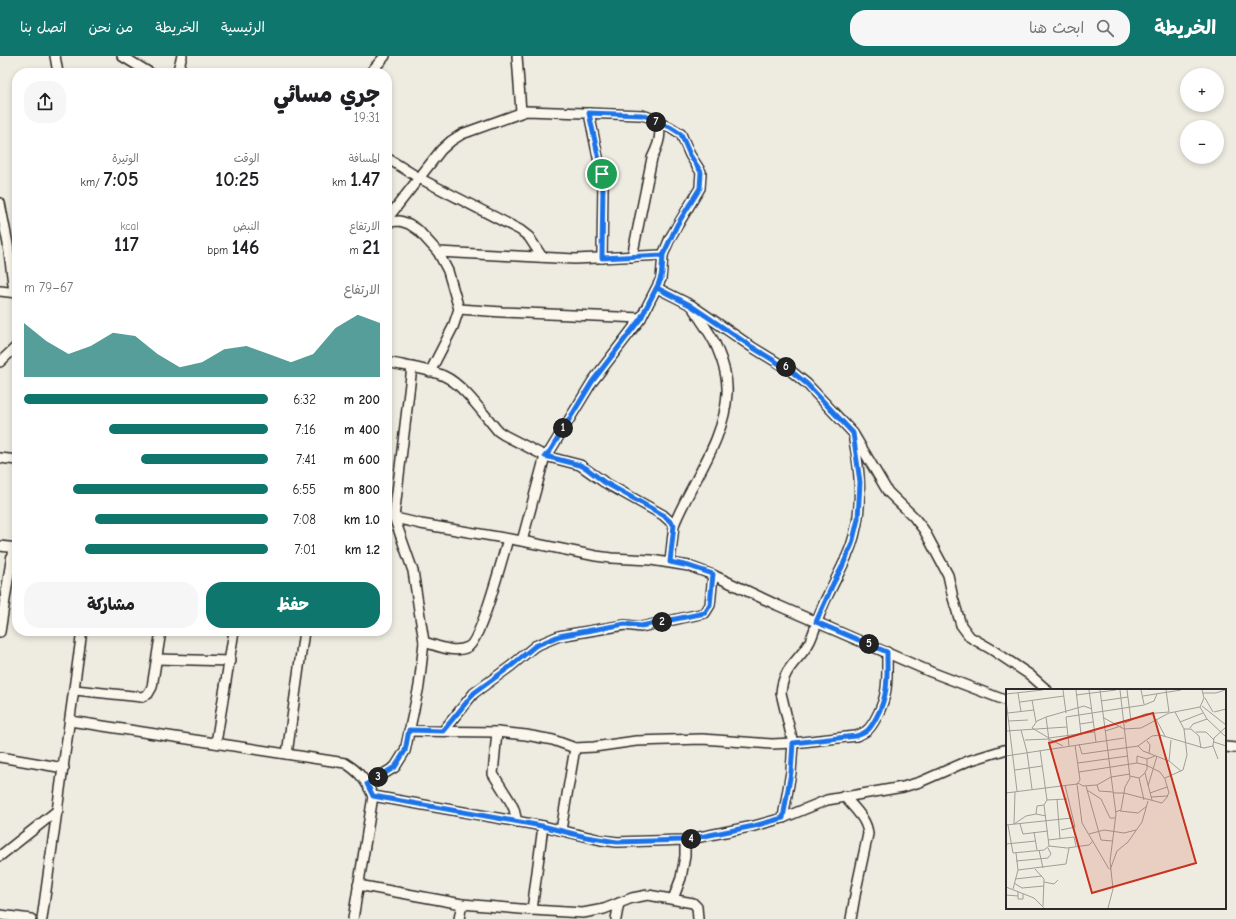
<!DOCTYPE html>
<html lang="ar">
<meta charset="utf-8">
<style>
:root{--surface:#fff;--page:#f6f6f6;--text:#202124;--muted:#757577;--accent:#0f766e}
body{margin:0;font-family:"Comic Neue","Playpen Sans Arabic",sans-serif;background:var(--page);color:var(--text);direction:rtl;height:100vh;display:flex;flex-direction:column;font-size:15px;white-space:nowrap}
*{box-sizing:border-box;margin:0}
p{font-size:13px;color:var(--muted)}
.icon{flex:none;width:22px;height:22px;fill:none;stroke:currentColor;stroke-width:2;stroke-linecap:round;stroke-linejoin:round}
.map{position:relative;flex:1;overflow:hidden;direction:ltr}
.details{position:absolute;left:12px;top:12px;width:380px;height:568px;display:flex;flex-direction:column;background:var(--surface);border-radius:16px;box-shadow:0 2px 6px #0003;direction:rtl}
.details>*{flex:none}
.tools{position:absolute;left:1180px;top:12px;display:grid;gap:8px}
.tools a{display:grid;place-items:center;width:44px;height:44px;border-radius:50%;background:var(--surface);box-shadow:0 2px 6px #0003;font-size:20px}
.pin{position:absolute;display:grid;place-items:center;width:34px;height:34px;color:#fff;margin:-17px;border:2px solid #fff;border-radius:50%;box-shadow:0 1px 4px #0007}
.km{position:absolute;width:20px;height:20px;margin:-10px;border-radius:50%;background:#222;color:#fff;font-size:11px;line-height:20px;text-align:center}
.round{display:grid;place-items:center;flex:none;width:42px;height:42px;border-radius:16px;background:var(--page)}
.overview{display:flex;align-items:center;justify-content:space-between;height:68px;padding:0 12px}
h1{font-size:22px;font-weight:800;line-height:30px}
.metrics{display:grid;grid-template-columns:repeat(3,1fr);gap:6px;height:68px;padding:4px 12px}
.metrics div{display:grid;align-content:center}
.metrics b{font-size:20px;font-weight:800}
.metrics small{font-size:11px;font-weight:400}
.metrics p{font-size:11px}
.chart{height:112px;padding:8px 12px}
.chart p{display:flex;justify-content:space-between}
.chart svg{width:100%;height:72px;margin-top:4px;fill:var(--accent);opacity:.7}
.cta{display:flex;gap:8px;margin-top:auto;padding:8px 12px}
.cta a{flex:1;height:46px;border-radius:16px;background:var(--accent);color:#fff;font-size:16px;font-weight:800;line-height:46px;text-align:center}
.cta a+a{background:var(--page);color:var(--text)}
ul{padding:0 12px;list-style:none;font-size:13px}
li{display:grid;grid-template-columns:64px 48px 1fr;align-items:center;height:30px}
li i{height:10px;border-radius:5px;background:var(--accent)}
header{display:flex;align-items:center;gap:24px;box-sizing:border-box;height:56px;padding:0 20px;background:var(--accent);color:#fff}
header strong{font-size:19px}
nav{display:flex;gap:22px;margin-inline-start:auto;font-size:14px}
.search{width:280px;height:36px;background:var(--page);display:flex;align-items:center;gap:10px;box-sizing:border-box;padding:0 14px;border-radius:16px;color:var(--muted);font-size:15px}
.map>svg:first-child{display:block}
</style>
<header>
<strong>الخريطة</strong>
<div class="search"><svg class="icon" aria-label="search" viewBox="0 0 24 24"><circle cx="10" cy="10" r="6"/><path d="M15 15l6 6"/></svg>ابحث هنا</div>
<nav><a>الرئيسية</a><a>الخريطة</a><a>من نحن</a><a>اتصل بنا</a></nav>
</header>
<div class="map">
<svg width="1236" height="863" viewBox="0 0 1236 863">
<rect width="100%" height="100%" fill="#eeebe0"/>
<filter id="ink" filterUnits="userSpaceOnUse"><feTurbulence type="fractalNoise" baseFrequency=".025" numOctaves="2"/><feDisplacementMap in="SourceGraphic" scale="8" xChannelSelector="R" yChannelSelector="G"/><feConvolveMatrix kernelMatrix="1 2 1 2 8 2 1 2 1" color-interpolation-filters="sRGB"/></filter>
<g filter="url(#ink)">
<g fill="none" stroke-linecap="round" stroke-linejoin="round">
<defs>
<g id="minor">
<path d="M55,0L58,17"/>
<path d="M122,0L150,17"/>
<path d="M517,0L521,56"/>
<path d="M177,17L182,0"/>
<path d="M370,17L385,0"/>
<path d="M589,57L603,126L602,202"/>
<path d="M387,102L419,122L520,174L529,181L542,201"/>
<path d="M0,147L8,188L14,236"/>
<path d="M387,163L441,94L451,85L462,78L526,55L642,59C667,65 661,84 652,102L632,201"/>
<path d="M387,166L400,165L409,168L418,174L438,196L448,215L459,253L453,271L430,316"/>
<path d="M438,196L575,203L663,199"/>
<path d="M657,232L691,249L752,291L791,315L807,328L853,377L888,436L913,460L924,474L948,519L953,542L961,569L970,581L991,593L1030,619L1047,634"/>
<path d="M0,235L17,237"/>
<path d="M459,253L502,256L641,262"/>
<path d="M0,306L17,290"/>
<path d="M387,306C404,310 428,313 444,320C464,329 484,359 498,375L504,379L545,400L580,409L604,426L663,459L674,469L670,506"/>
<path d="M0,402L17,404"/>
<path d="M387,460L421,468L522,485L596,500L611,502L651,504L689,510L713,519L777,549L931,616L1007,645"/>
<path d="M674,469C691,426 725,385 727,337C728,323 723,306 717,292C712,279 702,266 694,254"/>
<path d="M522,485L545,400L550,395L592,326L641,262L661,223L663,199L670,182L700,132L701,116L690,99L681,78L670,71L658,67"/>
<path d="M0,490L17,492"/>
<path d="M0,576L13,492"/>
<path d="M424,586C438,590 454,598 468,591C480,586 503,500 508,483"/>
<path d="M157,603L230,605"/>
<path d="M75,634L142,641L148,638L152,631L161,575"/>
<path d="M70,665L345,707C360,716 366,725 373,740L353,863"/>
<path d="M409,675L497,676L526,679L553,684L575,692L594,691L636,685L702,683L772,688L793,687L856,680C867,676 870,673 876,662C889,638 887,623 887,596"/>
<path d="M443,675L474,637L511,610L535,590L559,580L625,569L641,571L705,557L710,549L713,519"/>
<path d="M497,676L493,718L510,745L514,753L517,766"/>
<path d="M216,687L234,575"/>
<path d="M1225,691L1236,692"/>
<path d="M287,698L304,575"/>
<path d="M0,701L64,712"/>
<path d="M367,728L395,711L405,695L419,630L424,586L413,515L394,461L412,311"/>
<path d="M373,740L543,770L601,784L617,786L685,784L754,770L783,762L827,744L903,731L920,726L968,705L1007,693"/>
<path d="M844,740C854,752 867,763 868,778L856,834L851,863"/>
<path d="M783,762L791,716L793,687L781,637C783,610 800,605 810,585C816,572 819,558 825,545C834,526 844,509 851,490C863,456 861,419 854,384"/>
<path d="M561,774L575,692"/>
<path d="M0,800L58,754"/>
<path d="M358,829L462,848L532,854L583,857L604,853L632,842L648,839L693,847L697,851L698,863"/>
<path d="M673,843L681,822L685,800V784"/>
<path d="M532,854L543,770"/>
<path d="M0,859L31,863"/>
<path d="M42,863L82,575"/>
<path d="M459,863L462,848"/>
<path d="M616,863L619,847"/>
</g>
</defs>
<use href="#minor" stroke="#2b2b2b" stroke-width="12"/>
<use href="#minor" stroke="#fbf7ec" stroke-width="9"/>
</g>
</g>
<g fill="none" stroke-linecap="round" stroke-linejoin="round" filter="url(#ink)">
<defs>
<path id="route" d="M602,118L603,126L602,202L663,199L661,223L641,262L592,326L550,395L545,400L580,409L586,412L604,426L663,459L674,469L670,506L689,510L713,518L710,549L705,557L641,570L625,568L559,580L535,590L511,610L474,637L443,675L409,674L405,695L395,711L367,728L373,740L542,770L586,781L617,786L685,784L754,770L783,762L791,716L793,687L856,680C867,677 870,673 876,662C889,638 887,623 887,596L816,566L833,528L842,511L852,488L858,463L860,426L853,377L807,328L791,315L752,291L690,249L657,232L662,217L663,199L677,169L700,132L701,116L690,99L681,78L670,71L658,67L648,61L642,59L589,57L602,118"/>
</defs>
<use href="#route" stroke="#fff" stroke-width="8"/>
<use href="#route" stroke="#1a73e8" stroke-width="5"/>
</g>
<g transform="translate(1006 633)">
<rect width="220" height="220" fill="#eeebe0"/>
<path fill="none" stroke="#a09e98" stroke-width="1" d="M57,1L60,24M70,1L75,45M83,1L90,53M94,1L110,125L104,172L107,200L102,219M121,1L125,32M135,1L138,15M160,1L163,23M12,4L15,23M197,4H210L219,1M0,5L37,1M70,6L110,1M137,7L175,1M199,9L207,23M0,11L11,102M26,11L30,33M95,12L122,8M14,13L58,7M196,17L220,36M194,18L201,30L220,48M208,23L220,20M2,24L28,21M40,28L44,59M60,28L138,16L148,12L151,5M60,28L63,57M98,29L118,40L135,39L163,24L194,18L198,9L196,1M150,30L159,47M3,32L22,31M174,33L197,24M119,34L139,25L163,23M74,35L87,33M26,39L31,32L40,28L78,17L86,20M26,39L43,49L88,43M184,39L187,35L201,30M178,40H185L193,47L195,59M15,41L21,63L26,100M0,42L61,38M99,42L115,37M190,43H200L208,51M19,51L43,50L57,57M141,52L144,56L143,64M208,53L220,57M73,55L76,65L132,57L146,47L154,46L198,59L207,57L208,49L220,38M132,57L137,62L163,72L175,82M207,57L212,70M34,61L41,111L61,110M0,67L118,49M163,72L165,51M72,74L122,67M131,74V67L141,70L149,67M9,81L36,77M73,83L131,74L140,76L154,83L159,90L163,104L161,107L145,108M139,84L146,111M124,87L133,89L138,85L141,80V70M133,89L138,111M159,89L177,81L181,66L178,40L169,23M72,94L77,97L91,96L105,88L124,85M71,95L76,134L103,180M91,96L93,102L107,103M80,97L95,151L106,152M142,97L151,67M81,101L95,110L104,129H109M0,104L71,95L74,91L69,56M107,104H118L156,114L162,107M144,104L161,98M51,110L54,150M41,111L38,116L43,157L61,159L83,156L87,152M114,122L132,124L141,117M109,123L115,121L119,98L124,89L114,1M30,125L31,117L38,116M8,135L20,127L30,125L40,127M8,135L9,103M14,135L17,145L42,142M0,136L66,129M2,136L7,164L38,161L43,157M55,141L69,138L59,96M28,143L31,161M83,145L98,141L118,144L130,141M42,151L68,148L70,157M0,155L30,152M33,161L37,179M10,172L42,169L45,165L42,159M29,180L38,190L37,217M12,181L60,175L63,159M104,181L111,162L122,153L136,133L142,112M9,190L36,187M38,193L48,195L52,191M8,194L16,199L38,197M0,198L28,209L38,219M7,200L12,181L10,164M12,203V210H17V205M0,206L12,207"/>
<path fill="#c8321e" fill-opacity="0.15" stroke="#c8321e" stroke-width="2" d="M147,24L190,174L86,204L43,54Z"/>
<rect width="220" height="220" fill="none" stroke="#2b2b2b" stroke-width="2"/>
</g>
</svg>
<div class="tools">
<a>+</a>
<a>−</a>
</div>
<div class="pin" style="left:602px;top:118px;background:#1e9e55"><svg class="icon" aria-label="arrive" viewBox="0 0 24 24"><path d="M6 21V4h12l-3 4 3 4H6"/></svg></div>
<b class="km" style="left:563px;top:372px">1</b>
<b class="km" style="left:662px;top:566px">2</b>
<b class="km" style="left:378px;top:721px">3</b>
<b class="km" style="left:691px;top:783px">4</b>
<b class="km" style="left:869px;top:588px">5</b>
<b class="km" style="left:786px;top:311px">6</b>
<b class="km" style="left:656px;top:66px">7</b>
<section class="details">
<div class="overview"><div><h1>جري مسائي</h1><p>19:31</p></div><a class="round"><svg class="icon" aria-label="share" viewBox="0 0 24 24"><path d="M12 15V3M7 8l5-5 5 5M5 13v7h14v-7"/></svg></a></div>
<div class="metrics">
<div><p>المسافة</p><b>1.47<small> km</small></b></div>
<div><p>الوقت</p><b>10:25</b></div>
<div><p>الوتيرة</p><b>7:05<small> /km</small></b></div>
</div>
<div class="metrics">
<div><p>الارتفاع</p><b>21<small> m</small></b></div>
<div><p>النبض</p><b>146<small> bpm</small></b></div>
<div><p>kcal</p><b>117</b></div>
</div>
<div class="chart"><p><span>الارتفاع</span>67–79 m</p>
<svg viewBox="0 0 160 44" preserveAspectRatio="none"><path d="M0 44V11L10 22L20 30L30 25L40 17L50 19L60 30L70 38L80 35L90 27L100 25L110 30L120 35L130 30L140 14L150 6L160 11V44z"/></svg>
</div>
<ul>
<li><b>200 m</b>6:32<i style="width:100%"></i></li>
<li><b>400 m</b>7:16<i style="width:65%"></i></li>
<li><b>600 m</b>7:41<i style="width:52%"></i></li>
<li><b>800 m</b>6:55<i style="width:80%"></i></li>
<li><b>1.0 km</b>7:08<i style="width:71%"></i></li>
<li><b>1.2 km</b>7:01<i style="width:75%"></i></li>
</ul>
<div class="cta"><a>حفظ</a><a>مشاركة</a></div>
</section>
</div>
